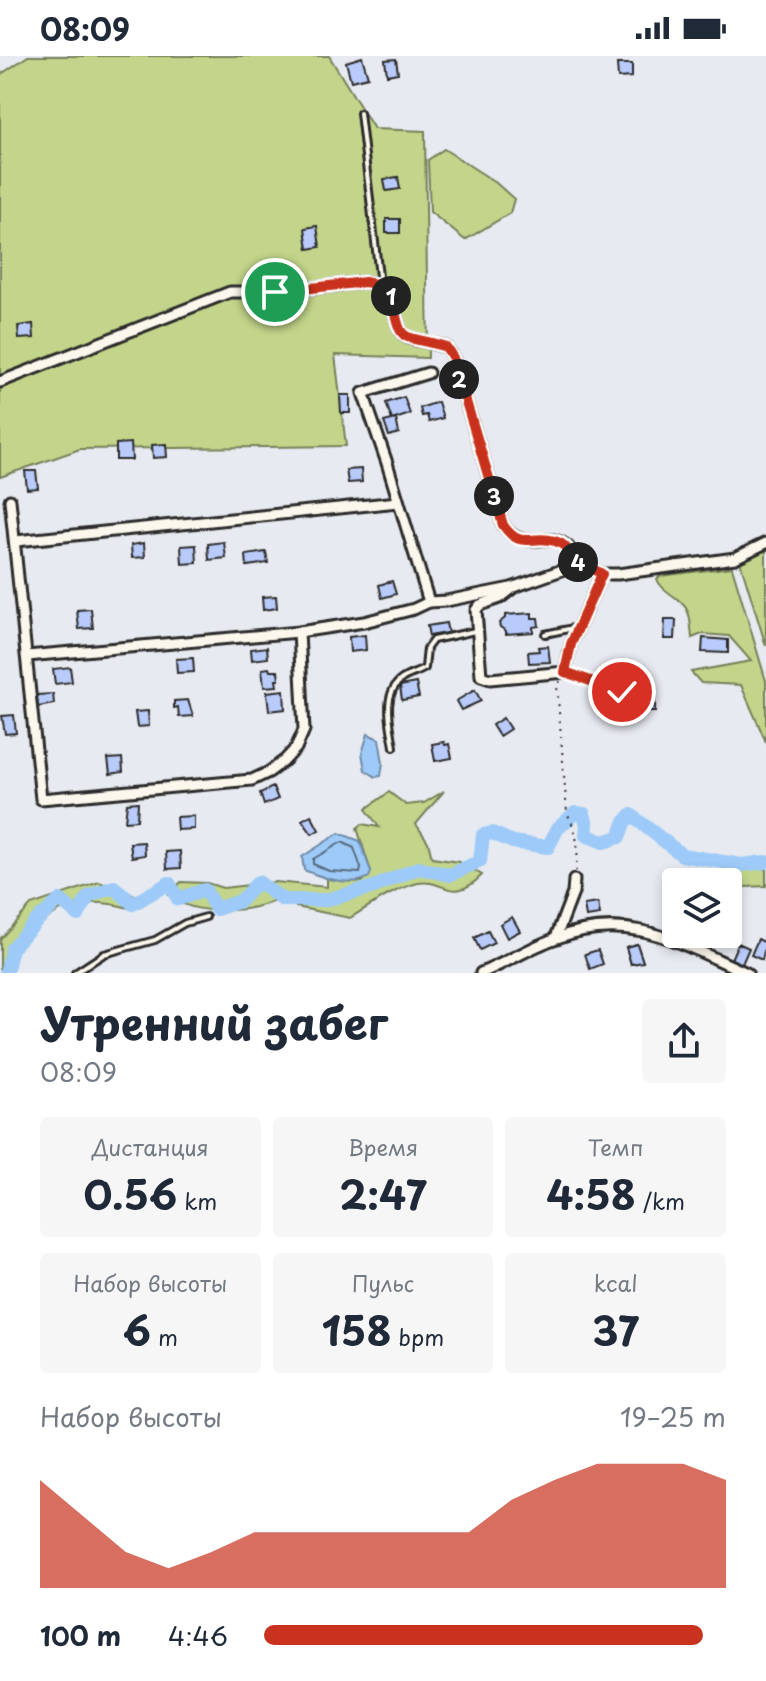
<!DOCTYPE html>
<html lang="ru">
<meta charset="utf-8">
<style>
:root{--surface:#fff;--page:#f6f6f7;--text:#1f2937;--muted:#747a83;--accent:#c8321e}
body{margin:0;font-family:"Playpen Sans",sans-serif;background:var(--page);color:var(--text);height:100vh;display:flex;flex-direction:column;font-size:30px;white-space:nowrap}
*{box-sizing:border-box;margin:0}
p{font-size:26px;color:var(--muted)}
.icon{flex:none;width:44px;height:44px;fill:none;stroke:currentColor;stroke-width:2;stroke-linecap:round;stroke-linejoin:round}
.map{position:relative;height:917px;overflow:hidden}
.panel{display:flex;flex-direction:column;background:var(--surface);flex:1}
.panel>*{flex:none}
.tools{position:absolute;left:662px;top:812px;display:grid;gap:16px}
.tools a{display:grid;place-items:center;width:80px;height:80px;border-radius:8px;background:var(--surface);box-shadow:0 4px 12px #0003;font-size:40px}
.pin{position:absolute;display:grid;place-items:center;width:68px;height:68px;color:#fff;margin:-34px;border:4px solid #fff;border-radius:50%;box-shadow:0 2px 8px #0007}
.km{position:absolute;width:40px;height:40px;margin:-20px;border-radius:50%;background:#222;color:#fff;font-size:22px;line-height:40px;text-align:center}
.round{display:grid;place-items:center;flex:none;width:84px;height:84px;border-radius:8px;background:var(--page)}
.head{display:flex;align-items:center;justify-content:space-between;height:136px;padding:0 40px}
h1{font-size:44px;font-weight:700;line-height:60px}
.stats{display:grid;grid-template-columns:repeat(3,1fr);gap:12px;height:136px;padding:8px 40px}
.stats div{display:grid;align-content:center;border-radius:8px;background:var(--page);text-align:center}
.stats b{font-size:40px;font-weight:700}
.stats small{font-size:22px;font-weight:400}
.stats p{font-size:22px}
.chart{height:224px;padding:16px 40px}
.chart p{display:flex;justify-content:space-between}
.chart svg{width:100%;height:144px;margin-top:8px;fill:var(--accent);opacity:.7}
ul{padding:0 40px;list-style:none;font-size:26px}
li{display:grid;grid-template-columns:128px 96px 1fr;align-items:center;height:60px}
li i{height:20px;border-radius:10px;background:var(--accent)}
.status{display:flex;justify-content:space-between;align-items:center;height:56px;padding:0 40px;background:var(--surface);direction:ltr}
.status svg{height:22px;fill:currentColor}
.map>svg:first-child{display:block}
</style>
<div class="status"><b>08:09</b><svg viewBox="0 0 49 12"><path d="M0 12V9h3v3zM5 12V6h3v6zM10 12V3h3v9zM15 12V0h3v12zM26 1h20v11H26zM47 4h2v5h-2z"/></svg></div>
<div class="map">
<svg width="766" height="917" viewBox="0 0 766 917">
<rect width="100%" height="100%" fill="#e7eaf0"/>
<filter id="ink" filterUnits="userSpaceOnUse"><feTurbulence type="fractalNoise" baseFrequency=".0125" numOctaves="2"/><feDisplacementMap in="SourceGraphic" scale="16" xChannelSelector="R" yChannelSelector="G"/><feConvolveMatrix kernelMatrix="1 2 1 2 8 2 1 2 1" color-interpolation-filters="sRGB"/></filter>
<g filter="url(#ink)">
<g fill="#c2d58a" stroke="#76805a" stroke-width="2">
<path d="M28,0H329L374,73L425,75L428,302L335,299L346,390L80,393L0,421V19Z"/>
<path d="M444,93L495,126L514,143L510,157L465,184L430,156L428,104Z"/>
<path d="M766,492V590L740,505Z"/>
<path d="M732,511L766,625V686L741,629L701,627L691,616L751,605L729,580L702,578L692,582C691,574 691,563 688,556C682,541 662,537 657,523L660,520Z"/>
<path d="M444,735L416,768L428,786L432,802L459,806L482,819C452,850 444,822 418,827C394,833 371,849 350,862L296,851L286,840C255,856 198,863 168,839L181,826L207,827L223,832L275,826L327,831V823L362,826L371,816L357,772L362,768L379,771L366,753L389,736L406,749L424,747Z"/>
<path d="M724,811L766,812V830L746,831L725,824Z"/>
<path d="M99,826L135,839L129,852C60,833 43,866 0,911V883L31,849Z"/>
</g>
<g fill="#9dcaf8" stroke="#6f8aa6" stroke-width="2">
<path d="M368,678L379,683L383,707L381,720L376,721L365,714L362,697Z"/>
<path d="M339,777L360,785L371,816L369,821C351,832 323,822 304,814L302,801Z"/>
</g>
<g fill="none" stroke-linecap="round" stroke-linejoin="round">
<path stroke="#596b7d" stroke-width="2" d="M342,786L354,792L361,812L360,817L329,815L313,808V803Z"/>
<path stroke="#9dcaf8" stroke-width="14" d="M6,917L12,892L36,865L60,844L78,859L89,840L114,831L133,848L169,827L178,843L205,834L216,853L240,845L258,826L283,844H325L374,831L418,812L450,819L480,805L483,779L492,777L513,786L548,791L558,772L575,757L584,758L587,769L586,779L603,786L619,781L624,767L631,759L682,799L741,809L766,806"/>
</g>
<g fill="#b9cbfb" stroke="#2b2b2b" stroke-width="2">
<path d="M362,1L368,21L351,25L346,6Z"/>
<path d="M396,3L398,17L387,19L385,4Z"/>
<path d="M617,8H632V21L618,22Z"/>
<path d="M398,121L400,133L386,135L384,123Z"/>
<rect x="386" y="163" width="14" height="14"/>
<path d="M317,170L320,191L308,193L305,172Z"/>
<path d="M33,268L34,282L19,283L18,270Z"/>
<path d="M340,339H350V357H341Z"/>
<path d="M404,341L410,358L392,364L386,347Z"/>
<path d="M438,346L443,362L429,366L427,359L422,360L420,352Z"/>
<path d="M396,363L399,377L389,380L384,366Z"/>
<path d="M131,387L132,404H116V388Z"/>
<path d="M166,388L167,401L153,402L152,389Z"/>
<path d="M361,413L362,426L348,427L346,414Z"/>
<path d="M25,415H36L38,432L27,433Z"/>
<path d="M224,486L226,502L209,504L208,488Z"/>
<path d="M144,487L145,501L132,502L131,489Z"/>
<path d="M196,489L197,507L182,508L181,490Z"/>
<path d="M266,496L268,507L247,510L246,499Z"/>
<path d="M392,525L396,538L382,542L379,529Z"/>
<path d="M276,540L277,552L263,554L262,541Z"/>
<path d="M91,553L93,572L79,573L77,554Z"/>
<path d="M532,557V562H538L539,570L533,571V576L506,578V575L500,571L499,567L505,562V559Z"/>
<path d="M665,564H676L675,583H664Z"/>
<path d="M446,567L448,577L429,580L427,570Z"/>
<path d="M365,579L366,594L350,596L349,581Z"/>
<path d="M703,582L728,584V597L702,596Z"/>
<path d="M548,590L550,606L529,607L528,596L539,595L538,591Z"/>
<path d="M267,591L268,602L252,604L251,593Z"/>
<path d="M193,602L194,616L177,617L176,603Z"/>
<path d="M70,611L72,626L55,628L53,613Z"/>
<path d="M269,612L270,615H278L279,624H276L277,630L264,631L262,613Z"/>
<path d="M416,627L419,641L402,644L400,630Z"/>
<path d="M284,634L285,653L269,655L267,636Z"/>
<path d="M475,634L481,645L461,654L456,645Z"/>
<path d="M53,638L54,648L38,651L37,639Z"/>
<rect x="643" y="640" width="12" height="16"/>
<path d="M188,644L193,660L179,661L178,651L174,652V645Z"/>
<path d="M148,655L149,670L137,671L135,656Z"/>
<path d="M14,659L16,677L5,678L2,660Z"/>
<path d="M503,662L510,673L499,680L492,669Z"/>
<path d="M444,686L445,689L449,688L452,702L435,705L432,688Z"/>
<path d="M122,702L123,716L110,718L108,703Z"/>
<path d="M273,731L278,743L264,749L260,737Z"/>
<path d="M138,746L137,764L125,765L127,747Z"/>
<path d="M311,759L319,774L312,778L302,764Z"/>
<path d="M194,760V773L177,774L176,761Z"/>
<path d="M144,786L145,799L132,801L130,787Z"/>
<path d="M180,795L181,812L167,813L166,796Z"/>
<path d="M598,847L600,859L586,861L584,849Z"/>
<path d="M512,861L520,875L507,882L500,868Z"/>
<path d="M488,875L494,887L480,894L474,882Z"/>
<path d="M758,883L766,887L762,904L751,899Z"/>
<path d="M738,887L749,892L742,908L731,903Z"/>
<path d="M637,888L643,906L631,908L626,891Z"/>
<path d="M637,888L643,906L631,908L626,891Z"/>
<path d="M598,894L603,908L590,913L585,898Z"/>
</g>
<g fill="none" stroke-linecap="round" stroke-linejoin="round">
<defs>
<g id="service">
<path d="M360,57L380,229"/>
<path d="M545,578L578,571"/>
<path d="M567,617L628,637"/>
<path d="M394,691C391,670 381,638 402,623C409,618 418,617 425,612L427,592L433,584L475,575"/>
<path d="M75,917L104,898L155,884L185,867L206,861"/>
</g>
<g id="minor">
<path d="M428,317L363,337L387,407L429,546"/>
<path d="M0,326L230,236H279L365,226L375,228L391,238C402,293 399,277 446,291L453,302L503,469C524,499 546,472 568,491C572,496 576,503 579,508"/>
<path d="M10,444L41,743L252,724L269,716L285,704L296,692L304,674L299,576"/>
<path d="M16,485L398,446"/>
<path d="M602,518L571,588L565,616L490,623L481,620L476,554L480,549L500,542L514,531L579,508L602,518H618L735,502L766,487"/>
<path d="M27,600L299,576L364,566L414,553L429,546L446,545L511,532"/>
<path d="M556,881L573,837L574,824"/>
<path d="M481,917C506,907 529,892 554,883C628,853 681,888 747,917"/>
</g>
</defs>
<use href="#service" stroke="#2b2b2b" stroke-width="10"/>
<use href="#minor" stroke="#2b2b2b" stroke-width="15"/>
<path stroke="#2b2b2b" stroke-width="2" stroke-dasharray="2 6" stroke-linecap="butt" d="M560,625L557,630L567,757C578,776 579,794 576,815"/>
<use href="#service" stroke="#fbf7ec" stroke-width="4"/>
<use href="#minor" stroke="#fbf7ec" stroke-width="9"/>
</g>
</g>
<g fill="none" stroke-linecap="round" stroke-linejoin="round" filter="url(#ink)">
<defs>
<path id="route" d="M275,236L365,226L375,228L391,238C402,293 399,276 446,291L453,302L503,469C521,495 531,478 555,485C569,489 569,500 579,507C585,512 595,513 602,518L571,588L565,616L622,636"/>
</defs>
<use href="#route" stroke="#fff" stroke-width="16"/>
<use href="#route" stroke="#c8321e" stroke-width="10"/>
</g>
</svg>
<div class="tools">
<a><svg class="icon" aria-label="layers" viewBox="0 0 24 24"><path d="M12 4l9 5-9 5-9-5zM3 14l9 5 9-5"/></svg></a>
</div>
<div class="pin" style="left:275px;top:236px;background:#1e9e55"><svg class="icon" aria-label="arrive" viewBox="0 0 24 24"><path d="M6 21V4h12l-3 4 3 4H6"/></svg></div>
<div class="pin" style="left:622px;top:636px;background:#d93025"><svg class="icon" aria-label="check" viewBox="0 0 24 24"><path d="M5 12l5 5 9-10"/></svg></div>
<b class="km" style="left:391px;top:240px">1</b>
<b class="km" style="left:459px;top:323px">2</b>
<b class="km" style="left:494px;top:440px">3</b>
<b class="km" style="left:578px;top:506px">4</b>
</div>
<section class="panel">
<div class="head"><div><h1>Утренний забег</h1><p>08:09</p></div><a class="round"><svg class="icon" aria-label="share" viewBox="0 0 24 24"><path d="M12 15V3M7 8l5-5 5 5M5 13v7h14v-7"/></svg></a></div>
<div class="stats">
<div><p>Дистанция</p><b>0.56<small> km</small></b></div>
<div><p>Время</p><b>2:47</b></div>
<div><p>Темп</p><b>4:58<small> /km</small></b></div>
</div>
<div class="stats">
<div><p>Набор высоты</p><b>6<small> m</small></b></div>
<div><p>Пульс</p><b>158<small> bpm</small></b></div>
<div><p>kcal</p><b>37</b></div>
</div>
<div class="chart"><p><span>Набор высоты</span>19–25 m</p>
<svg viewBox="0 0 160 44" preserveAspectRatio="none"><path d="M0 44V11L10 22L20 33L30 38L40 33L50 27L60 27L70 27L80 27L90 27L100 27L110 17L120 11L130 6L140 6L150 6L160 11V44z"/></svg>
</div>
<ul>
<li><b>100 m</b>4:46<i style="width:95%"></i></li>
</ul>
</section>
